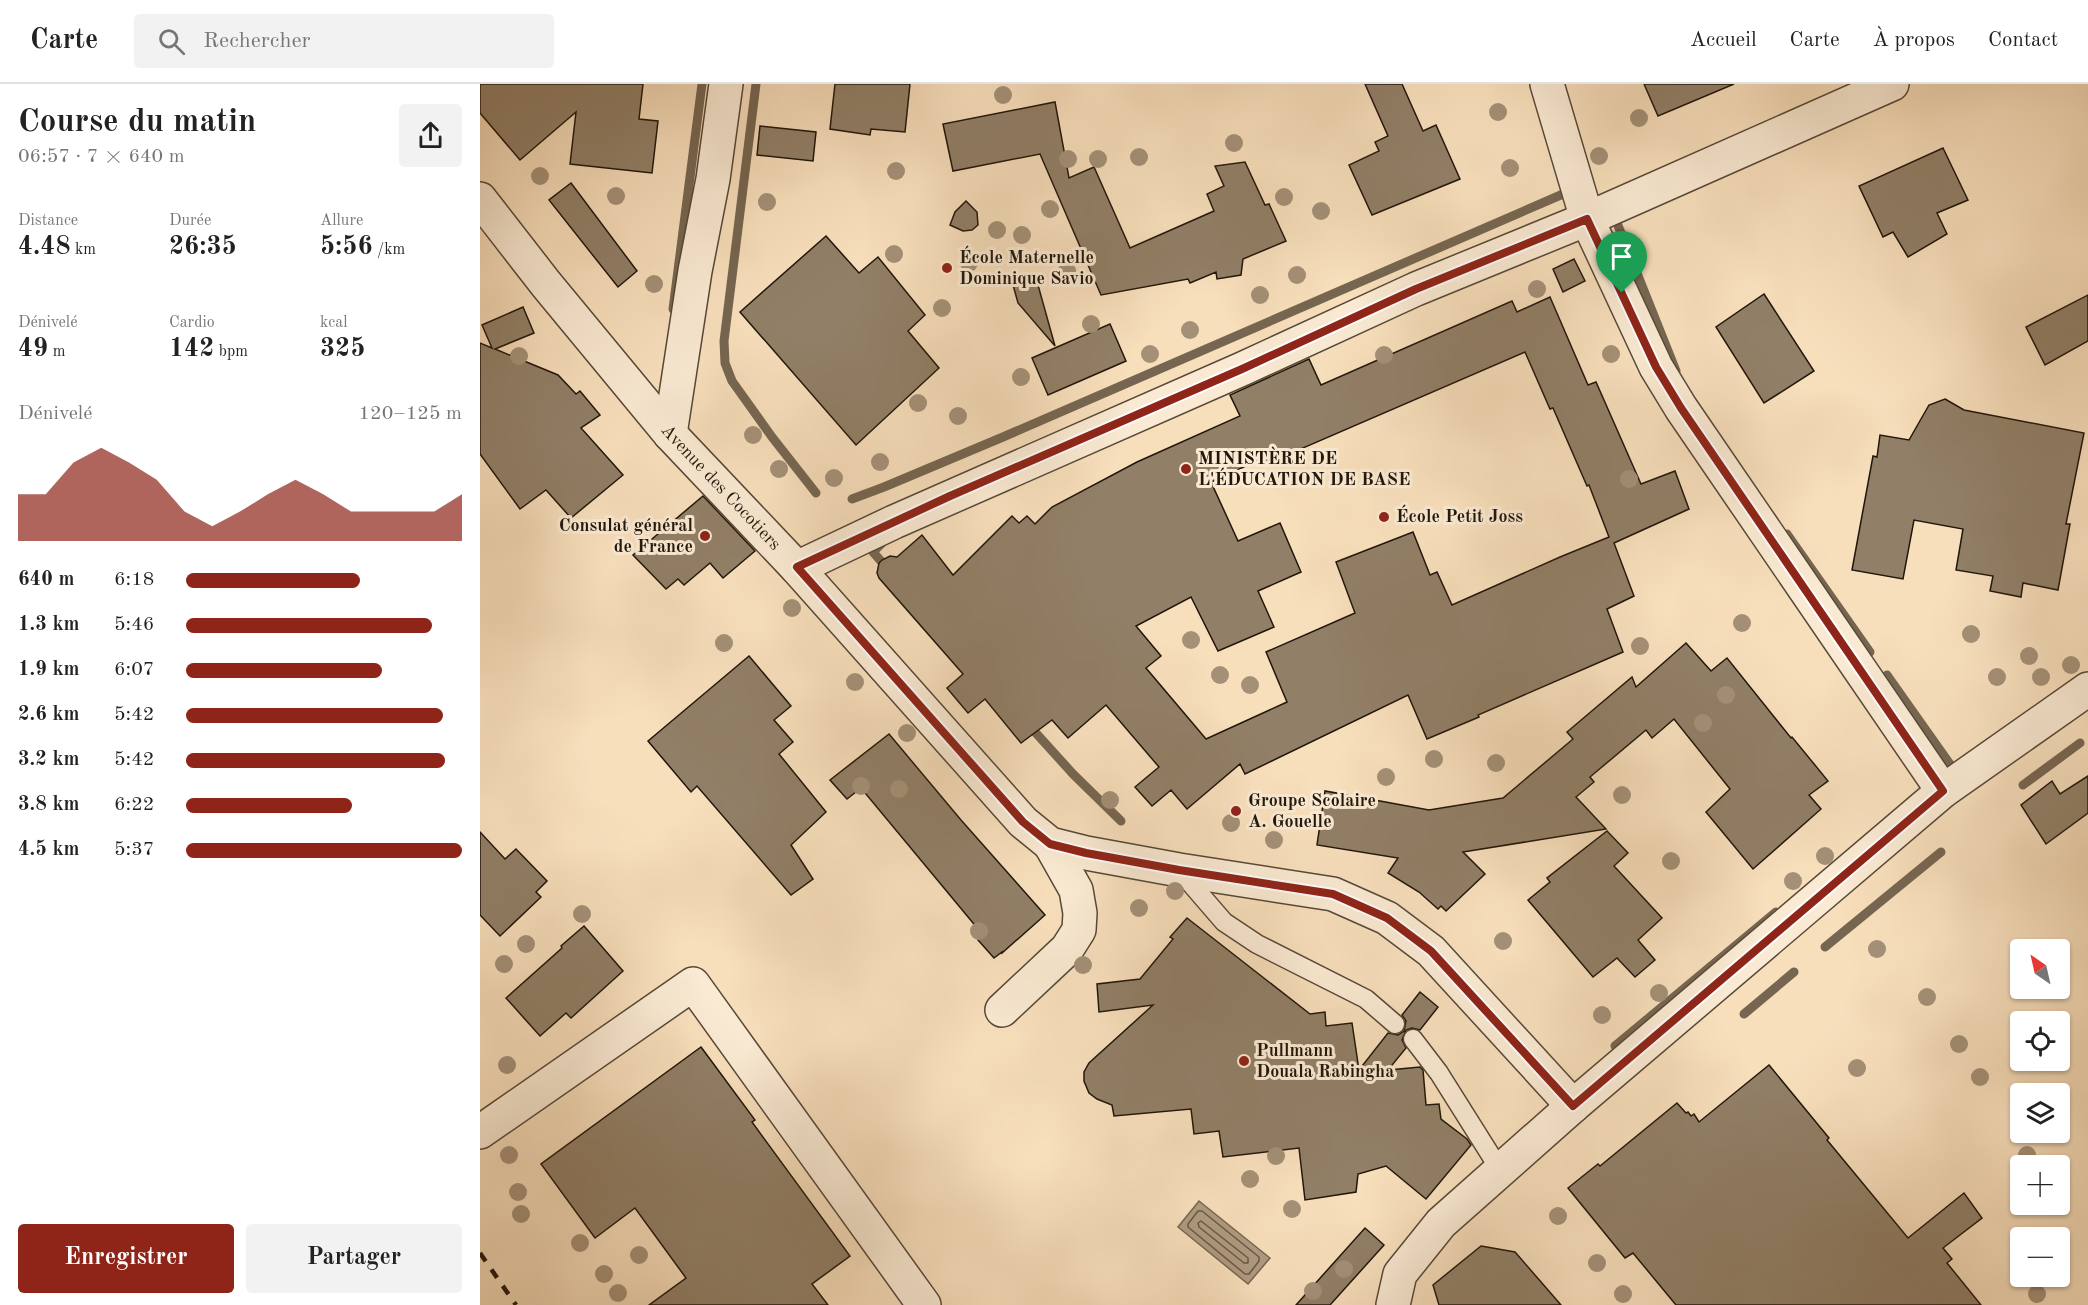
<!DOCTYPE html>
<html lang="fr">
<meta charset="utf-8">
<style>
:root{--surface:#fff;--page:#f2f2f2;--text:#222;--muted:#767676;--line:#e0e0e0;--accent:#8f2418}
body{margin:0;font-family:"Old Standard TT",serif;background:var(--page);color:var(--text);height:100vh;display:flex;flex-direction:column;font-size:22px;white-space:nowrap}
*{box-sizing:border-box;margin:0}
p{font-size:20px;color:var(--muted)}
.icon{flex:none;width:33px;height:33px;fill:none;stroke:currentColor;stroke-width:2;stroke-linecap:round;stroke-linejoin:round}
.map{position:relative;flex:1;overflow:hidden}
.details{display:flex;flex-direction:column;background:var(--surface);width:480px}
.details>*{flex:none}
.needle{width:39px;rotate:326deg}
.buttons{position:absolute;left:1530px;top:855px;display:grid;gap:12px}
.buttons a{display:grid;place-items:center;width:60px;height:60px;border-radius:6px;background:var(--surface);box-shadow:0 2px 4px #0004;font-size:30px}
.pin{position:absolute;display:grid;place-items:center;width:51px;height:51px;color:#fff;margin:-62px -26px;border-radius:50% 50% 50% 0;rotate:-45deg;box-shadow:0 0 6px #0007}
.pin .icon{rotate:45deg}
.round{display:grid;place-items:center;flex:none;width:63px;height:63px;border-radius:6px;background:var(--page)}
.overview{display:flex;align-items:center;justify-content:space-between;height:102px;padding:0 18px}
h1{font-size:33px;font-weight:700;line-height:45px}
.stats{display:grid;grid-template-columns:repeat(3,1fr);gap:9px;height:102px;padding:6px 18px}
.stats div{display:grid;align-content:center}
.stats b{font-size:26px;font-weight:700}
.stats small{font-size:16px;font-weight:400}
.stats p{font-size:16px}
.chart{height:168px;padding:12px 18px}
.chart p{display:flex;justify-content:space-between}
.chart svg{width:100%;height:108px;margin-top:6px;fill:var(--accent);opacity:.7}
.action{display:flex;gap:12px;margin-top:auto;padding:12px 18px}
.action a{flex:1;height:69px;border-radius:6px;background:var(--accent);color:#fff;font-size:24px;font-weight:700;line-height:69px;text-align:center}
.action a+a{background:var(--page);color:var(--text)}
ul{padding:0 18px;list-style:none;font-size:20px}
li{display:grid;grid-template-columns:96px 72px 1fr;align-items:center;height:45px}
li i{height:15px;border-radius:8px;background:var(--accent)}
header{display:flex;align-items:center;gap:36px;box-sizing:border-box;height:84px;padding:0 30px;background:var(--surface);border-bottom:2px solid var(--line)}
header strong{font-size:28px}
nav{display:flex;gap:33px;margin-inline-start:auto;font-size:21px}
.search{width:420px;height:54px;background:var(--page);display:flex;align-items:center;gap:15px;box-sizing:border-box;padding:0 21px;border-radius:6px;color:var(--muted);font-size:22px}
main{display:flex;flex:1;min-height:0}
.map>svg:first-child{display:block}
</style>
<header>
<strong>Carte</strong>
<div class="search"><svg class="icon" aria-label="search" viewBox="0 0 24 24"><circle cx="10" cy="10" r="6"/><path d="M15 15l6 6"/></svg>Rechercher</div>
<nav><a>Accueil</a><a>Carte</a><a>À propos</a><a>Contact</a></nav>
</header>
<main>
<section class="details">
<div class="overview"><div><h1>Course du matin</h1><p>06:57 · 7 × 640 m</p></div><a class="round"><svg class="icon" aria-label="share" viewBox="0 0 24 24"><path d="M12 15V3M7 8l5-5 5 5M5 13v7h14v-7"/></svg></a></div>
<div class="stats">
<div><p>Distance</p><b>4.48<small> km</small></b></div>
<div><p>Durée</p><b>26:35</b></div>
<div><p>Allure</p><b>5:56<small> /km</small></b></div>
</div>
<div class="stats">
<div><p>Dénivelé</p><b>49<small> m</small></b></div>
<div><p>Cardio</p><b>142<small> bpm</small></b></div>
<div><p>kcal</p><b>325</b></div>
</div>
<div class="chart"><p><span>Dénivelé</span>120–125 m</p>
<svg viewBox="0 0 160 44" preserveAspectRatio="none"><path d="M0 44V25L10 25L20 12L30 6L40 12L50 19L60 32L70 38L80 32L90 25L100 19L110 25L120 32L130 32L140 32L150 32L160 25V44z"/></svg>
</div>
<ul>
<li><b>640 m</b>6:18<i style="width:63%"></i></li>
<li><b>1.3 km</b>5:46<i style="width:89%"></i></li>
<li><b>1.9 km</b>6:07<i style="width:71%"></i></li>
<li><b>2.6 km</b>5:42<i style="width:93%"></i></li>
<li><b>3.2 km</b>5:42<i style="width:94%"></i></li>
<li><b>3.8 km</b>6:22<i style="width:60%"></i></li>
<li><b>4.5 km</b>5:37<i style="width:100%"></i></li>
</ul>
<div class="action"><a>Enregistrer</a><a>Partager</a></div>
</section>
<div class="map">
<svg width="1608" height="1221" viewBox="0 0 1608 1221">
<rect width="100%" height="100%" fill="#f8dfbc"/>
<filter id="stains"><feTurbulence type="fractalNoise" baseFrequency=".00333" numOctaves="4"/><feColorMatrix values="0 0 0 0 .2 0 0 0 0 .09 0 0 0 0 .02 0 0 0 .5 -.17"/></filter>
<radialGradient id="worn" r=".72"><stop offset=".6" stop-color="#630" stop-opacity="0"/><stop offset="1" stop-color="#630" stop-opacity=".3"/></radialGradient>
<path fill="#af9b80" stroke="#766651" stroke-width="1.5" d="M719,1117L790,1174L768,1200L698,1143Z"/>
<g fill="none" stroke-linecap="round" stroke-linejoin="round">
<g stroke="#685846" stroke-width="1.5">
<path d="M718,1127H722L779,1173V1177L769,1190H765L708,1143V1140Z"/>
<path d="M721,1137L768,1174V1179H764L719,1143L718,1139Z"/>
</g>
<g stroke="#766651" stroke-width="9">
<path d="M276,0L244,257L245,279L252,297L292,353L336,409"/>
<path d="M1137,139L1196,287"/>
<path d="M193,225L222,0"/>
<path d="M372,415L404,403L523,353L1090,107"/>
<path d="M1307,450L1390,568"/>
<path d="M404,457L393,468L407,484"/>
<path d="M1407,591L1472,683"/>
<path d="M555,648L593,690L641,737"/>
<path d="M1543,701L1600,659"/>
<path d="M1345,863L1461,768"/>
<path d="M1264,930L1314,888"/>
<path d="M1135,962L1296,828"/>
</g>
</g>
<g fill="#917f67" stroke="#21160b" stroke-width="1.5" fill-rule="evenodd">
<path d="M0,0H163L159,35L178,37L172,89L90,80L96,28L40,76L0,29Z"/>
<path d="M355,0H430L425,48L391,45L390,51L350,45Z"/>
<path d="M885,0H922L943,47L956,41L980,95L892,131L869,81L899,67L895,58L908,52Z"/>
<path d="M1164,0H1254L1178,32Z"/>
<path d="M575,18L589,94L614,83L650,164L734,127L727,110L744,102L735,82L765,78L785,121L789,120L806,157L763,175L761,191L737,195L736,188L710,199L708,195L621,211L560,70L473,87L463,40Z"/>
<path d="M280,42L336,48L333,77L277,71Z"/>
<path d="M1463,64L1488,116L1457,129L1467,150L1428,173L1413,148L1403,153L1379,102Z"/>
<path d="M91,99L157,187L138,203L69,116Z"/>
<path d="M486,117L497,128L498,141L492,146L483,147L470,141L475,128Z"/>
<path d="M346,152L379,189L398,173L445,231L428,247L459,284L376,361L260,228Z"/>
<path d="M1094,175L1105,197L1083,208L1073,185Z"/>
<path d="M533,201H558L575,262L538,219Z"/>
<path d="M1284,210L1334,287L1284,319L1236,243Z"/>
<path d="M1608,211V257L1565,281L1546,243Z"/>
<path d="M1070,213L1108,301L1116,298L1161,400L1195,387L1209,425L1134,459L1154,512L1127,525L1143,568L998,631L999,633L947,655L928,611L765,690L760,680L707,725L691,706L672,722L655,703L679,683L626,621L588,654L572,636L541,659L505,615L488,629L467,604L483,590L399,494L397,489L399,479L402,476L410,472L417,473L442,451L473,491L532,432L539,439L547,432L555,440L572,423L657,378L760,332L750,311L829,275L841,301L1032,217L1037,228ZM1045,268L1070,325L1073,324L1107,402L1109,401L1129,453L1080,473L972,521L957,488L950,491L933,448L856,478L875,529L786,568L807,618L726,655L666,584L681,572L656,542L711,513L738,567L794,543L778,507L821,488L800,439L758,457L731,398L783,374L786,380Z"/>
<path d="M43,223L54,249L15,265L78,291L96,310L100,307L120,331L101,344L143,391L91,434L66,406L40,425L0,370V259L12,264L2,241Z"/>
<path d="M630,240L646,277L568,311L552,274Z"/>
<path d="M1465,315L1484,326L1604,349L1586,440H1590L1578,506L1543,499L1541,513L1510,507L1513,492L1476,486L1483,445L1434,436L1423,495L1372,486L1393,372L1397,373L1400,351L1429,356L1449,321Z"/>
<path d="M223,412L275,467L243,494L230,479L204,501L198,495L186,505L153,471Z"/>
<path d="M1206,559L1231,587L1247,574L1311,654L1312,653L1348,697L1329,711L1341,725L1273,785L1226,728L1250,705L1194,635L1172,654L1166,646L1110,693L1114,698L1096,713L1126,745L983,768L1005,790L966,827L961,822L958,825L939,808L908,789L918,774L837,761L845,707L949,726L1023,714L1093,655L1087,648L1152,593L1156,603Z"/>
<path d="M269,572L311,622L294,636L313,658L299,670L346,728L311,761L333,795L311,811L217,702L211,708L168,657Z"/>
<path d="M409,650L481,736L565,831L522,869V868L514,874L498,856L503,851L381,704L367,715L350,696Z"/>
<path d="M1608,692V729L1566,760L1541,721L1572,697L1580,710Z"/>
<path d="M1127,747L1148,769L1134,782L1182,834L1158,856L1175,876L1155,893L1137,874L1113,893L1048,816L1070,798L1067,794Z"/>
<path d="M0,748L25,775L36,765L67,797L56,808L61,813L20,852L0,831Z"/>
<path d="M707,834L830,930L845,928L846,942L872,939L879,986L908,949L918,951L924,947L926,937L922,931L940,908L958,923L940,946L932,944L926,946L922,956L926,964L908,986L940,983L943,986L946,1021L959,1020L961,1035L987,1055L991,1061L946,1115L906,1082L878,1090L876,1108L825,1116L819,1064L743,1073L739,1047L714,1050L711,1025L634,1032L632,1021L617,1015L609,1009L604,997V988L609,979L673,921L619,928L617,900L660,895L693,855L690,853Z"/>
<path d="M104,842L143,887L91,934L86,929L60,952L26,914L82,864L81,862Z"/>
<path d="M221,963L275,1036L272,1038L370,1172L332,1200L348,1221H169L206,1194L155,1124L115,1154L61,1080Z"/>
<path d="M1289,981L1349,1054L1347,1056L1428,1154L1484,1109L1502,1134L1463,1164L1472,1175L1467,1179L1501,1221H1196L1153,1169L1145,1174L1088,1104L1118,1080L1120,1082L1197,1019L1206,1029L1208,1028L1211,1032L1214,1030L1219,1038Z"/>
<path d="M885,1144L904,1161L850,1221H816Z"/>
<path d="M1001,1162L1035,1168L1081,1221H959L953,1201Z"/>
</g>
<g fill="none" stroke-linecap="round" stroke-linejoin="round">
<defs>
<g id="lane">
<path d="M700,787L744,838L777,860L886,915L915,940"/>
<path d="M933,955L959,989L1020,1086"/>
</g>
<g id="street">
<path d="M1067,0L1107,135L1176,283L1201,324L1463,707"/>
<path id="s1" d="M0,115L66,200L190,350L317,484L543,738L570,760L606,769L699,786L853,810L907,834L951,867L1093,1022"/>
<path d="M190,350L215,187L233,95L246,0"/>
<path d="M317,484L414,438L762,285L936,205L1107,135L1412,0"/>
<path d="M522,926L587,865L599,846L600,829L596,806L570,760"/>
<path d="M0,1048L213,900L444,1221"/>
<path d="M913,1221L920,1190L961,1139L1093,1022L1463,707L1608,605"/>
</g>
</defs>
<use href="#lane" stroke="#574837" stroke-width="21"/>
<use href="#street" stroke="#574837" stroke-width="36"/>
<use href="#lane" stroke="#faead3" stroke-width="18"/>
<use href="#street" stroke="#faead3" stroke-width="33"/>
<path stroke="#21160b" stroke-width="4.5" stroke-dasharray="10 10" stroke-linecap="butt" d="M0,1169L36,1221"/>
</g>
<g fill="#a49077">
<circle cx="523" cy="11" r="9"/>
<circle cx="1018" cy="28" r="9"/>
<circle cx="1159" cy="34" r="9"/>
<circle cx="754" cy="59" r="9"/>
<circle cx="1119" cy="72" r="9"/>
<circle cx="659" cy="73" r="9"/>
<circle cx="588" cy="75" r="9"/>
<circle cx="618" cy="75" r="9"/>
<circle cx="1030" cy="84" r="9"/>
<circle cx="416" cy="87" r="9"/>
<circle cx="60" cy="92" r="9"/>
<circle cx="136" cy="112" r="9"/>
<circle cx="804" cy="113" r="9"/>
<circle cx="287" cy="118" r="9"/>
<circle cx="570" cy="125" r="9"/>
<circle cx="841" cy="127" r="9"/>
<circle cx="517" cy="146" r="9"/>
<circle cx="542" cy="151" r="9"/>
<circle cx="414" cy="170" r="9"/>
<circle cx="489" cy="179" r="9"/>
<circle cx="587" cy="187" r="9"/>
<circle cx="817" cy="191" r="9"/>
<circle cx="174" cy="200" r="9"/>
<circle cx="1057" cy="205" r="9"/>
<circle cx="780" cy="211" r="9"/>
<circle cx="462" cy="224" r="9"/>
<circle cx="611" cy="240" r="9"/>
<circle cx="710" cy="246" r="9"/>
<circle cx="670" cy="270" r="9"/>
<circle cx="1131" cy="270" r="9"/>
<circle cx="904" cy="271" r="9"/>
<circle cx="39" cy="272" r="9"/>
<circle cx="541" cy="293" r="9"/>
<circle cx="438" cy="319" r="9"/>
<circle cx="478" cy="332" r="9"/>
<circle cx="273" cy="351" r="9"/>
<circle cx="400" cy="378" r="9"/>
<circle cx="299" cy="385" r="9"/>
<circle cx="354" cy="394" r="9"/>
<circle cx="1149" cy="395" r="9"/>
<circle cx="312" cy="524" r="9"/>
<circle cx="1262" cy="539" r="9"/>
<circle cx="1491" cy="550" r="9"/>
<circle cx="711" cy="556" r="9"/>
<circle cx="244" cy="559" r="9"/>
<circle cx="1160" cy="562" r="9"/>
<circle cx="1549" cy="572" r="9"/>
<circle cx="1591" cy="581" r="9"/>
<circle cx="740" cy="591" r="9"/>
<circle cx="1517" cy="593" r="9"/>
<circle cx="1561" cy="593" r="9"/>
<circle cx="375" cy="598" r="9"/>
<circle cx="770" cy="601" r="9"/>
<circle cx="1246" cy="611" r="9"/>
<circle cx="1223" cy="639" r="9"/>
<circle cx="427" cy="649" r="9"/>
<circle cx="954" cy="675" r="9"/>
<circle cx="1016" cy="679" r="9"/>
<circle cx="906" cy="693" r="9"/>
<circle cx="381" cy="702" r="9"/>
<circle cx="419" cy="705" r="9"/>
<circle cx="1142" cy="711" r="9"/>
<circle cx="630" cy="716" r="9"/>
<circle cx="751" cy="739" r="9"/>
<circle cx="794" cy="756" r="9"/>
<circle cx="1345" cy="772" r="9"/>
<circle cx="1191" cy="777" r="9"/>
<circle cx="1313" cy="797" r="9"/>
<circle cx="695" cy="807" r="9"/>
<circle cx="659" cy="824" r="9"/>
<circle cx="102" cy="830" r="9"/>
<circle cx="499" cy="847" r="9"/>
<circle cx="1023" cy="857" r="9"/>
<circle cx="46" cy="860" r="9"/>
<circle cx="1397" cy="865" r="9"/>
<circle cx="24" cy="880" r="9"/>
<circle cx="603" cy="881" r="9"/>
<circle cx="1179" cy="909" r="9"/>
<circle cx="1447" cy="913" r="9"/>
<circle cx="1122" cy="931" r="9"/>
<circle cx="1479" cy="960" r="9"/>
<circle cx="27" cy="981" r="9"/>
<circle cx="1377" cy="984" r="9"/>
<circle cx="1500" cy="993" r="9"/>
<circle cx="29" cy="1071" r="9"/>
<circle cx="1547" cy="1071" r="9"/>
<circle cx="796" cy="1072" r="9"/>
<circle cx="770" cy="1095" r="9"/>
<circle cx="38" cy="1108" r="9"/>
<circle cx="812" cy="1125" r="9"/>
<circle cx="41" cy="1130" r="9"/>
<circle cx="1078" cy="1132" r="9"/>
<circle cx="100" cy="1159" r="9"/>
<circle cx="159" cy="1171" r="9"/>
<circle cx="1117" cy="1179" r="9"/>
<circle cx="864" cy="1185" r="9"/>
<circle cx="124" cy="1190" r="9"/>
<circle cx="833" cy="1207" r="9"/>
<circle cx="138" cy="1209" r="9"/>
<circle cx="1143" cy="1210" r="9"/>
<circle cx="1557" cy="1210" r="9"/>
</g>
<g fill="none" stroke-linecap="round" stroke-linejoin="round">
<defs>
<path id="route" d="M1107,135L1176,283L1201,324L1463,707L1093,1022L951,867L907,834L853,810L699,786L606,769L570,760L543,738L317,483L470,412L762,285L936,205Z"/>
</defs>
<use href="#route" stroke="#fff" stroke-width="12"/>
<use href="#route" stroke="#8f2418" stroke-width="8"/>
</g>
<g fill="#8f2418" stroke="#faead3" stroke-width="2">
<circle cx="467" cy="184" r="6"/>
<circle cx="706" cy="385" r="6"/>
<circle cx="904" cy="433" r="6"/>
<circle cx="225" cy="452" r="6"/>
<circle cx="756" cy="727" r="6"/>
<circle cx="764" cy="977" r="6"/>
</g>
<g text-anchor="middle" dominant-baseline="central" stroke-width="6" stroke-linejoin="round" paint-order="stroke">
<g font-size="18" font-weight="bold" fill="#21160b" stroke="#faead3" text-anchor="start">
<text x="479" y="174">École Maternelle<tspan x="479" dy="21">Dominique Savio</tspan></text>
<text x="718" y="375">MINISTÈRE DE<tspan x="718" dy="21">L'ÉDUCATION DE BASE</tspan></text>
<text x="916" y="433">École Petit Joss</text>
<text x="213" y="442" text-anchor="end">Consulat général<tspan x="213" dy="21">de France</tspan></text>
<text x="768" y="717">Groupe Scolaire<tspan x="768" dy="21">A. Gouelle</tspan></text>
<text x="776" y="967">Pullmann<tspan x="776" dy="21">Douala Rabingha</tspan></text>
</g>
<g font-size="18" fill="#21160b" stroke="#faead3">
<text stroke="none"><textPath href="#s1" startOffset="376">Avenue des Cocotiers</textPath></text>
</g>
</g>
<rect width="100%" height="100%" filter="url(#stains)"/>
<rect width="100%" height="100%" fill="url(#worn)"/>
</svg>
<div class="buttons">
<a><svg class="needle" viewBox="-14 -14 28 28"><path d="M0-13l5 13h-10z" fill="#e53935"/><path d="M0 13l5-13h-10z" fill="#767676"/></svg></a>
<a><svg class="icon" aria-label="locate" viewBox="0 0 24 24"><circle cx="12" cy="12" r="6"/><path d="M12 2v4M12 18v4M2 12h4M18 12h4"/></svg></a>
<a><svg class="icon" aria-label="layers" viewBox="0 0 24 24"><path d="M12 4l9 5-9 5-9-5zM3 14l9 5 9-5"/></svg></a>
<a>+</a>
<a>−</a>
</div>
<div class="pin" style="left:1142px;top:209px;background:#1e9e55"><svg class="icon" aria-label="arrive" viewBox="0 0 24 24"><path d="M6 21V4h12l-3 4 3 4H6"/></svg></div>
</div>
</main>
